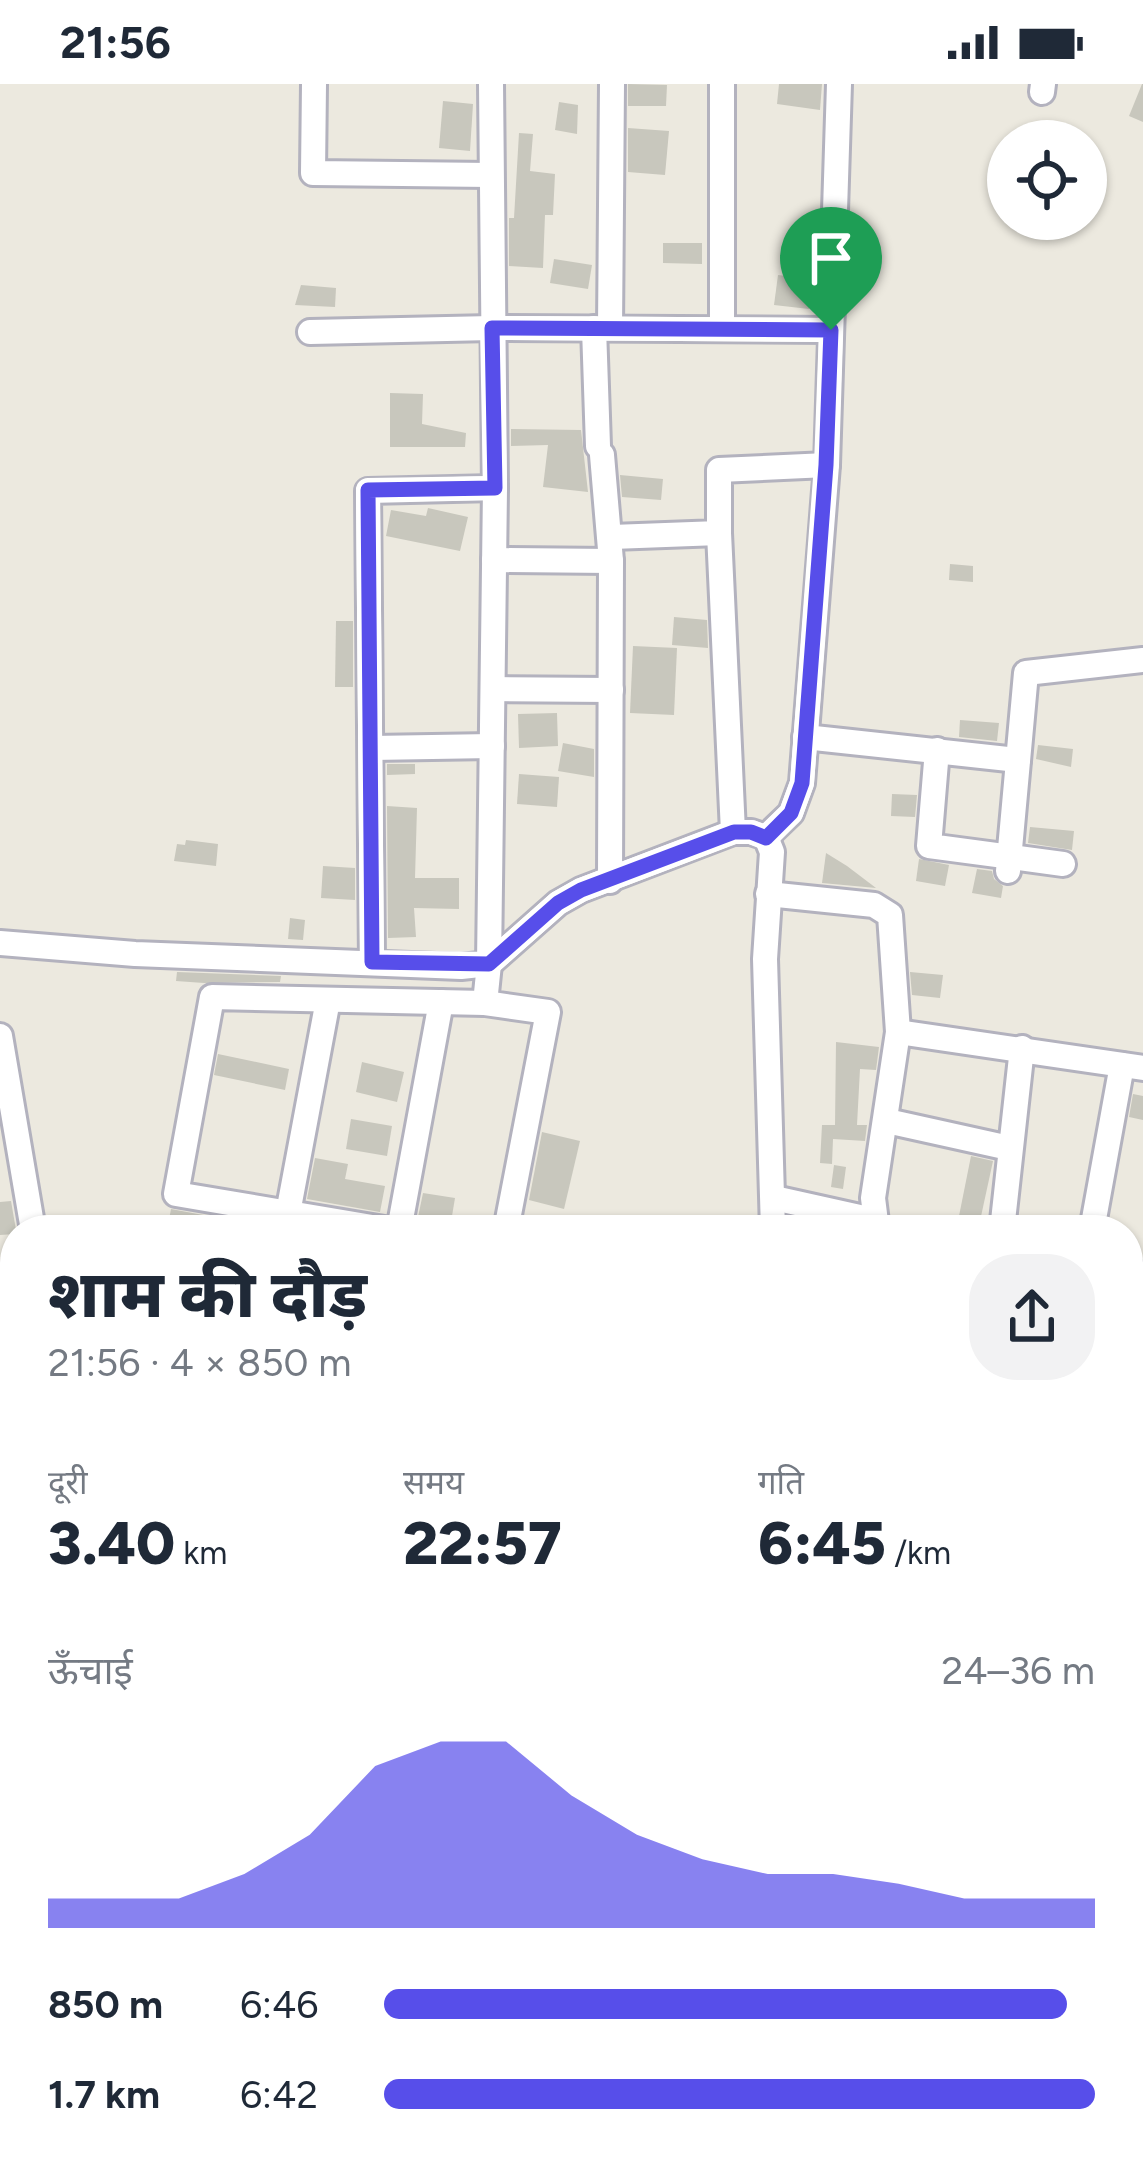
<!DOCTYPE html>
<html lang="hi">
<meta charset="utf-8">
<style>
:root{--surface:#fff;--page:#f2f2f3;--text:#1f2937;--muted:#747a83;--accent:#574eea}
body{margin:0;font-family:Figtree,"Noto Sans Devanagari",sans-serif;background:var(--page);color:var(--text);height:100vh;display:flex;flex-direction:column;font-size:45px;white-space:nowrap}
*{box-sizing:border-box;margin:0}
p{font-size:39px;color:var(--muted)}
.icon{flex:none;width:66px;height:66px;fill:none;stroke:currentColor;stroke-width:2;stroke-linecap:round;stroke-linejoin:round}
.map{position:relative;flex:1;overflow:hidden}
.sheet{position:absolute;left:0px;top:1131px;width:1143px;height:951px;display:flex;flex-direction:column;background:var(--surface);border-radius:48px 48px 0 0;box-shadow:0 3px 9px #0004}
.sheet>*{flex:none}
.controls{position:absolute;left:987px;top:36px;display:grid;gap:24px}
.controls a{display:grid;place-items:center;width:120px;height:120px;border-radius:50%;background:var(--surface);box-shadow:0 3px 9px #0004;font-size:60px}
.pin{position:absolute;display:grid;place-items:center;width:102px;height:102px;color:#fff;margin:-123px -51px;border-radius:50% 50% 50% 0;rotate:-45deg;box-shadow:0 0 12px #0007}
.pin .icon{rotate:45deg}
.round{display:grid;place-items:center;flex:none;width:126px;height:126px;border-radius:48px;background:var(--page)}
.head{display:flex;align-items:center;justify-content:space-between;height:204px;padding:0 48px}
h1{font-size:66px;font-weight:800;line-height:90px}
.stats{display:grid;grid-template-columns:repeat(3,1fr);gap:18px;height:204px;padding:12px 48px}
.stats div{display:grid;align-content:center}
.stats b{font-size:60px;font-weight:800}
.stats small{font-size:33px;font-weight:400}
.stats p{font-size:33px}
.chart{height:336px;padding:24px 48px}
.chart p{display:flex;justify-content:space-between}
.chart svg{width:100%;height:216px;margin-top:12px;fill:var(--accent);opacity:.7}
ul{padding:0 48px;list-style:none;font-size:39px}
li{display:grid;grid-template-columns:192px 144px 1fr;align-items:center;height:90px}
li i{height:30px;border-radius:15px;background:var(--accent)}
.status{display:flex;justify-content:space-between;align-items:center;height:84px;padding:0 60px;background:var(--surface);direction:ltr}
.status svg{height:33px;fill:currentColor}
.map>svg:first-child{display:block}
</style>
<div class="status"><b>21:56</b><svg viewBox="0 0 49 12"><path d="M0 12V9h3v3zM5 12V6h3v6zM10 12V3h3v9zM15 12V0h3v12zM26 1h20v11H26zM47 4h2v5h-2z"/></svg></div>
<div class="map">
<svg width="1143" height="2081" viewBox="0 0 1143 2081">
<rect width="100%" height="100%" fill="#ece9df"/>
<g fill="#c8c7bd">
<path d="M628,0L667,1L666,22H628Z"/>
<path d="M779,0H822L820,26L777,20Z"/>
<path d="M1142,0H1143V38L1129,32Z"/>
<path d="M443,17L473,20L470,67L439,64Z"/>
<path d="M559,18L578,21L577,50L555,46Z"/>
<path d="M628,44L669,47L665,91L628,88Z"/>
<path d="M519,49L533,50L530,87L555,90L553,131H545L543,184L509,182V134H514Z"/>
<path d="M663,159H702V180L663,179Z"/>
<path d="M554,175L592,181L588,205L550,199Z"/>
<path d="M778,191L813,195L809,225L774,221Z"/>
<path d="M301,201L336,204L335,223L295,221Z"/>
<path d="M390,309L423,310L422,340L466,349L465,363H390Z"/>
<path d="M511,345L581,346L588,408L543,403L548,361L511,362Z"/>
<path d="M620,391L663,395L661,416L622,413Z"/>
<path d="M428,424L468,433L460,467L386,452L391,426L426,432Z"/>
<path d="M950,480L973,482V498L949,496Z"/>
<path d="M674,533L707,536L708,564L672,561Z"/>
<path d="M336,537H353V603H335Z"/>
<path d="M633,562L677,564L674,631L630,629Z"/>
<path d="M557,629L558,662L519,664L518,630Z"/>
<path d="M960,636L999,639L997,657L959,653Z"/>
<path d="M563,659L594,665V693L558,687Z"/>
<path d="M1038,661L1073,665L1071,683L1036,675Z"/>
<path d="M387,680H415V690L387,691Z"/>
<path d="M519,690L559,693L557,723L517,720Z"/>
<path d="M892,710L917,711L915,733L891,732Z"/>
<path d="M387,722L417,724L415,794H459V825L414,824L416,853L388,854Z"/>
<path d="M1030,743L1074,747L1072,766L1028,759Z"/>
<path d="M186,756L218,760L216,782L174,777L177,760L185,761Z"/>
<path d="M826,769L847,782L876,804L822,799Z"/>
<path d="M919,775L949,781L945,802L916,797Z"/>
<path d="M323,782L355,784V816L321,814Z"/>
<path d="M977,785L992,787L994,795L1003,802L1001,814L972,809Z"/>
<path d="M290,834L305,836L303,856L288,855Z"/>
<path d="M177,888L281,892L280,898L204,899L176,897Z"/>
<path d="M910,888L943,891L940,914L912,911Z"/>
<path d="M836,958L879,963L876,986L860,985L857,1041H867L865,1057L833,1055L832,1080L820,1079L822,1041H835Z"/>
<path d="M218,970L289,985L285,1006L214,991Z"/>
<path d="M362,978L404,988L397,1018L356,1008Z"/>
<path d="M1133,1010L1143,1012V1036L1129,1033Z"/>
<path d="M351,1035L392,1042L387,1072L346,1065Z"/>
<path d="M542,1048L580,1057L564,1125L529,1116Z"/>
<path d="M971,1072L993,1077L980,1137L959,1132Z"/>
<path d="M315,1074L348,1080L345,1095L385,1102L380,1128L307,1115Z"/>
<path d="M834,1081L846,1083L843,1105L831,1103Z"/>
<path d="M423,1109L455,1114L450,1144L417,1138Z"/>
<path d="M11,1117L16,1146L15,1150L0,1151V1118Z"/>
<path d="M171,1125L219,1134L217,1146H167Z"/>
</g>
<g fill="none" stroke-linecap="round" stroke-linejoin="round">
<defs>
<g id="minor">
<path d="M314,0L313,89L491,91"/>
<path d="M491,0L495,404L489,880L485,919L548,928L506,1146"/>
<path d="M1042,8L1043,0"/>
<path d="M594,244L598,362"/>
<path d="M610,244L612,0"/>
<path d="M722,245V0"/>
<path d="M310,248L492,244L831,246"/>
<path d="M719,449L733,748"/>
<path d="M612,453L719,449V386L827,381"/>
<path d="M494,476L611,477L602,371"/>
<path d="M493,605L611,606"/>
<path d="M805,653L1018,676"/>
<path d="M372,664L492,662"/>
<path d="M937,666L929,762L1063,780"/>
<path d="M766,753L791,729L802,699L827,381L839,0"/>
<path d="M1008,787L1026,589L1143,576"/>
<path d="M610,797L611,477"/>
<path d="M768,810L874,821L890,831L898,948L873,1114L877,1146"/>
<path d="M0,859L135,870L461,883L489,880L558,819L581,806L733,748H751L766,753L772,768L765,875L773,1146"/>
<path d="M372,878L368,407L495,404"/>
<path d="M898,948L1143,984"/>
<path d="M0,952L33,1146"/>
<path d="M887,1037L1009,1064"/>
<path d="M774,1114L873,1136"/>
<path d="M288,1129L328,916"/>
<path d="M390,1146L176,1110L212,913L485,919"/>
<path d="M399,1146L441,918"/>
<path d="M1002,1146L1022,964"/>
<path d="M1092,1146L1122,981"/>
<path d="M1128,1187L1143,1191"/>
<path d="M1128,1291L1143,1293"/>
<path d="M0,1389L15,1387"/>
<path d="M1128,1433L1143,1434"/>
<path d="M1128,1622L1143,1625"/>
<path d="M0,1813L15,1811"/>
<path d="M0,1844L4,1876L0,1889"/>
<path d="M1128,1861L1143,1858"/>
<path d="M1128,1965L1143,1961"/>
<path d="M232,2081L289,2067"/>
<path d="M619,2081L678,2067"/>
<path d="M742,2081V2067"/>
<path d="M792,2081V2067"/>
<path d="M1128,2081L1142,2078"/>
</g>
<g id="highway">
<path d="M1128,1887L1143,1883"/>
<path d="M1128,1935L1143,1931"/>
<path d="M323,2081L376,2067"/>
<path d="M537,2081L590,2067"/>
</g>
</defs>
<use href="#minor" stroke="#b3b2be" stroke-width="30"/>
<use href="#highway" stroke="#c8c8c8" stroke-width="42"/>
<use href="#minor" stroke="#fff" stroke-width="24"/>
<use href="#highway" stroke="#f0c366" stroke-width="36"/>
</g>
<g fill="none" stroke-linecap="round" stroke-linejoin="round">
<defs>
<path id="route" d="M492,244L831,246L826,381L802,699L791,729L766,754L751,748H734L581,806L558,819L489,880L372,878L368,406L495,404Z"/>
</defs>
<use href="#route" stroke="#fff" stroke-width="24"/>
<use href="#route" stroke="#574eea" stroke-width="15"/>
</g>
</svg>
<div class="controls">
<a><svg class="icon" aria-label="locate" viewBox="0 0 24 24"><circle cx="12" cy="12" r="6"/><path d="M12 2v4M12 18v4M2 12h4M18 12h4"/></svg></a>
</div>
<div class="pin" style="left:831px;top:246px;background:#1e9e55"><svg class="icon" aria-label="arrive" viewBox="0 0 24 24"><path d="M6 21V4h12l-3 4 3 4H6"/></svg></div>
<section class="sheet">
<div class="head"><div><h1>शाम की दौड़</h1><p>21:56 · 4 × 850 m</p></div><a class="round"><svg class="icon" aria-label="share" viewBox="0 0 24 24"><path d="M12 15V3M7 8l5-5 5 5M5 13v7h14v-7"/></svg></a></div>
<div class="stats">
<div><p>दूरी</p><b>3.40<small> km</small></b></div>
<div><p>समय</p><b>22:57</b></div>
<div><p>गति</p><b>6:45<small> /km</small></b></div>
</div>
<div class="chart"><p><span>ऊँचाई</span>24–36 m</p>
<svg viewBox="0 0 160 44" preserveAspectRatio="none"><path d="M0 44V38L10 38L20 38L30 33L40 25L50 11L60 6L70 6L80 17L90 25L100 30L110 33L120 33L130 35L140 38L150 38L160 38V44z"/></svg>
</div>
<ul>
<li><b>850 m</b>6:46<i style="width:96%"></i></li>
<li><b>1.7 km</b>6:42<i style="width:100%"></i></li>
</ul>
</section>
</div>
